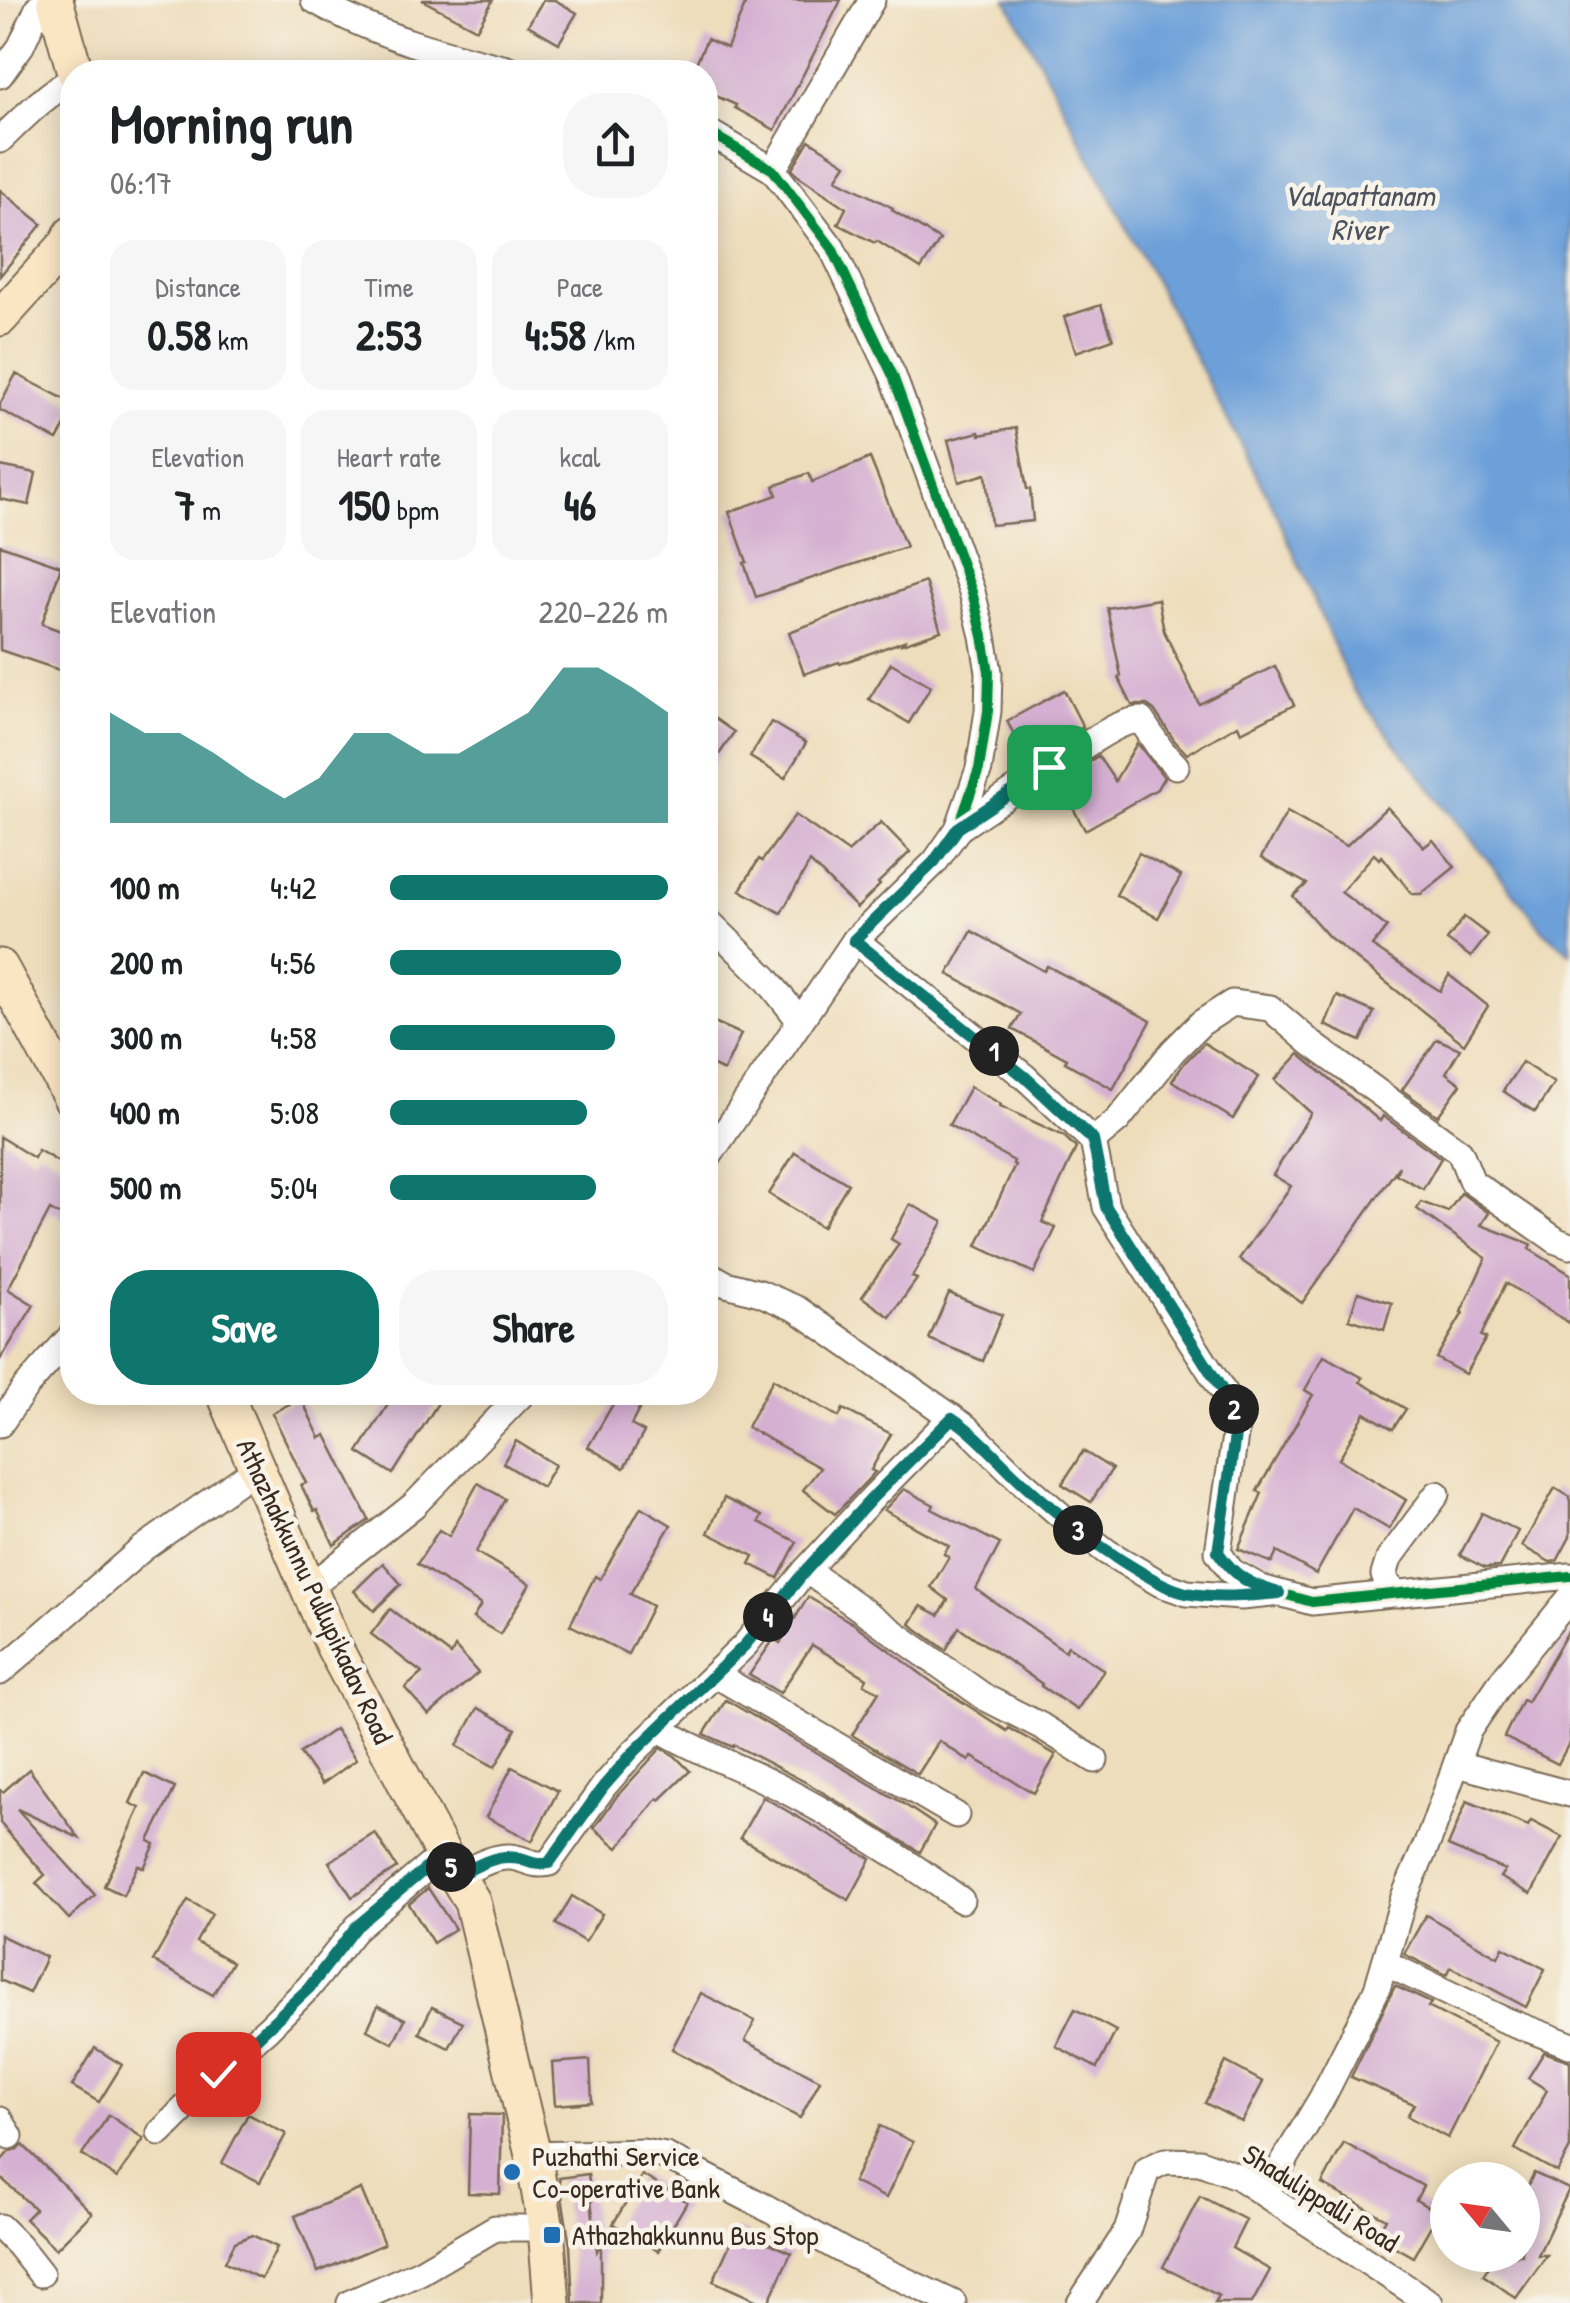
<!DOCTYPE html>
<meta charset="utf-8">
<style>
:root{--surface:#fff;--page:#f6f6f6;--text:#202124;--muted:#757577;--accent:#0f766e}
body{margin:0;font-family:"Patrick Hand",sans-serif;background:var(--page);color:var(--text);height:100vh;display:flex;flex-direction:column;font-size:38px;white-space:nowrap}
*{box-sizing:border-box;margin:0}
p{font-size:32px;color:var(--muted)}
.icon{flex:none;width:55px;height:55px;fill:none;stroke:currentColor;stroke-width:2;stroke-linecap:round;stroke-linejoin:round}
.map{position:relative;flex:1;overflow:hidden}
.drawer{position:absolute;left:60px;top:60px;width:658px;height:1345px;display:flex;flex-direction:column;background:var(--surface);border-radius:40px;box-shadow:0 5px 25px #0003}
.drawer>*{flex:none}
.needle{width:65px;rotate:299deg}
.controls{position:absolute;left:1430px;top:2162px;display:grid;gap:20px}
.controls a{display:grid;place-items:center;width:110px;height:110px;border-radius:50%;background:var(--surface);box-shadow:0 5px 25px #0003;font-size:50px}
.pin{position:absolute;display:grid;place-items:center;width:85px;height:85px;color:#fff;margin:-42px;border-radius:20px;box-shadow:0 5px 15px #0006}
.km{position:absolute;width:50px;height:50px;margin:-25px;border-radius:50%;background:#222;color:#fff;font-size:28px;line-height:50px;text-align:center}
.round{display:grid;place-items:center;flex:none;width:105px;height:105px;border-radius:40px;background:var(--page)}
.overview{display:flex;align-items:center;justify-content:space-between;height:170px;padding:0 50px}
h1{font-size:55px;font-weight:800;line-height:75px}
.metrics{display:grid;grid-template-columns:repeat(3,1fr);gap:15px;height:170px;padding:10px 50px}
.metrics div{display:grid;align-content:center;border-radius:25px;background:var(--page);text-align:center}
.metrics b{font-size:42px;font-weight:800}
.metrics small{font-size:28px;font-weight:400}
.metrics p{font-size:28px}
.chart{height:280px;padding:20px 50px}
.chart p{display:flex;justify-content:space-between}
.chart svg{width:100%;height:180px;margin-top:10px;fill:var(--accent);opacity:.7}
.button{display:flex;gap:20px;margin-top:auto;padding:20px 50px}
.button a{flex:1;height:115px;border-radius:40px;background:var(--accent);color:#fff;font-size:40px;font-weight:800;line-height:115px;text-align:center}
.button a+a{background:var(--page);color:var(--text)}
ul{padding:0 50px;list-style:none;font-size:32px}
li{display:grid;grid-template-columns:160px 120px 1fr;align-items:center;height:75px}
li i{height:25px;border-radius:12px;background:var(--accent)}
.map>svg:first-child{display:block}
</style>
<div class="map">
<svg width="1570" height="2303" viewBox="0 0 1570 2303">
<rect width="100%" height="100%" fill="#f7f3e8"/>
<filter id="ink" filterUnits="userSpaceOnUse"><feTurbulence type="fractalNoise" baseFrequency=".01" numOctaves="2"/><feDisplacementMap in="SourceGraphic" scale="20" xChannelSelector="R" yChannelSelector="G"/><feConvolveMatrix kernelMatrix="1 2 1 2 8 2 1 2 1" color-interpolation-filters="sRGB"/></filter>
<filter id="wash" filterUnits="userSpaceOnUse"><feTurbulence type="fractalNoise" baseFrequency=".0048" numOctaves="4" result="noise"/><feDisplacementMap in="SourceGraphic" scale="40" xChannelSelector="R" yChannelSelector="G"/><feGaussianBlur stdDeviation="2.25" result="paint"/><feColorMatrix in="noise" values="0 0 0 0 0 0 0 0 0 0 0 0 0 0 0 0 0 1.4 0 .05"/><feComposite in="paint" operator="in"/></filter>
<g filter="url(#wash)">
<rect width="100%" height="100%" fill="#edb"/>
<path fill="#6da0d9" stroke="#54657c" stroke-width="2.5" d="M1007,0H1570V953L1544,931L1353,690L1276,512Z"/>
<g id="blocks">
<g fill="#d5b0d2">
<path d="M422,0H493L477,29Z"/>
<path d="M543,0H555L577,13L559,43L528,25Z"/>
<path d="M747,0H841L775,130L735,108L736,105L705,91V72H692L707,39L727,48Z"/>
<path d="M809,140L846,164L836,179L893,208L892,210L940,240L921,269L877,241L875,243L838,224L846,208L797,175L792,169Z"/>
<path d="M0,190L42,224L0,276Z"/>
<path d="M1101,305L1113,339L1076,352L1064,317Z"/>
<path d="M16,374L72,403V412L57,440L0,410V404Z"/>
<path d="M1016,428L1027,489H1030L1033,521L991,525L986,474L959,482L948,440L979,432L980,435Z"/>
<path d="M870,458L906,547L756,597L744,563L747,562L729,512L777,495L774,486L809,473L812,482Z"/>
<path d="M0,466L36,473L29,505L0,499Z"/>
<path d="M0,545L61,566L42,624L72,635V660L68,673L0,650Z"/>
<path d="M925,582L941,631L902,644L904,641L840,664L839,662L804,674L789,632Z"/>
<path d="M1158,599L1164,631L1199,704L1275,666L1294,705L1241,732L1238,725L1187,754L1174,740L1154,710L1147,705H1132L1118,677L1121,676L1107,608Z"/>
<path d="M891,663L931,686L909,723L869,699Z"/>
<path d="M1064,690L1083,727L1043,753L1027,760L1007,721Z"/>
<path d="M705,712L734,732L705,776Z"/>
<path d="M771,722L806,743L785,778L750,757Z"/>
<path d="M1137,743L1164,777L1157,789L1085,830L1058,781L1098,756L1115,781Z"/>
<path d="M1387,807L1424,847L1433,840L1455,867L1421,894H1412L1382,856L1379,859L1374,854L1341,892L1387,927L1372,946L1440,991L1449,975L1488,1006L1464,1044L1329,937L1293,896L1307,884L1261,858L1287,812L1346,846Z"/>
<path d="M795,815L848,852L881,822L910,852L878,883L880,885L857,908L810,862L781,913L740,890L759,859L762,861Z"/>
<path d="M1139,853L1181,876L1158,918L1116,895Z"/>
<path d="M1464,917L1488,935L1471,957L1447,940Z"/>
<path d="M972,931L1044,971L1047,966L1151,1021L1113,1089L1065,1062L1067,1059L1012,1029L1021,1014L948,974Z"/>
<path d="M1337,996L1374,1012L1361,1041L1325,1025Z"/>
<path d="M705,1018L741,1034L724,1071L705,1062Z"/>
<path d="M1437,1039L1460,1049L1446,1073L1461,1084L1438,1116L1402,1090Z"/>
<path d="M1204,1043L1259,1077L1233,1119L1172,1081L1185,1062Z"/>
<path d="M1299,1054L1380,1121L1383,1116L1441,1158L1423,1189L1396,1174L1399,1166L1302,1303L1239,1259L1291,1186L1273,1175L1311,1113L1275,1080Z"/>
<path d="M1522,1062L1554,1083L1535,1112L1503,1091Z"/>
<path d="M970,1087L1001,1104L1000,1106L1064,1136L1076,1148L1042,1222L1056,1228L1034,1273L977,1246L1015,1165L1013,1164L1014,1161L949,1125Z"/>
<path d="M0,1137L34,1158L38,1150L72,1170V1205L65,1218L50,1210L8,1289L34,1305L0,1360Z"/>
<path d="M795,1152L848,1184L822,1227L769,1194Z"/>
<path d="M1461,1193L1489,1213L1481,1225L1531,1244L1529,1249L1570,1274V1324L1506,1283L1481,1336L1486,1338L1465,1374L1436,1358L1463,1313L1461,1312L1486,1258L1417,1209L1421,1202L1448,1212Z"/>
<path d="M910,1204L943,1222L912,1277L917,1279L890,1317L862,1297L899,1244L891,1239Z"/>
<path d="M1358,1292L1392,1303L1384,1330L1349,1319Z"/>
<path d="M949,1293L1002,1315L983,1361L929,1339Z"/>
<path d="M1324,1356L1363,1378L1360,1382L1406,1409L1393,1429L1365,1413L1339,1459L1406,1500L1389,1529L1353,1508L1316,1574L1277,1552L1272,1563L1238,1549L1262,1493L1257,1491L1313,1395L1305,1390Z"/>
<path d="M773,1379L839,1417L843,1409L891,1434L871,1470L875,1472L835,1514L803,1490L820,1468L747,1427Z"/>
<path d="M396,1392H445L393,1474L358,1452Z"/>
<path d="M620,1392H648L631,1425L644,1432L624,1468L588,1447Z"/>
<path d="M301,1398L320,1438L326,1435L369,1520L334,1545L317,1510L314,1511L301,1485L306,1483L272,1413Z"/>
<path d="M516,1441L555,1465L542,1487L503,1463Z"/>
<path d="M1083,1451L1112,1469L1091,1502L1062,1484Z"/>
<path d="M478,1483L505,1499L476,1552L530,1584L500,1634L473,1618L481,1605L417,1564L439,1530L449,1536Z"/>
<path d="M1555,1488L1570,1497V1537L1557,1561L1550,1562L1522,1546Z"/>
<path d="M904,1489L934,1505L932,1509L1000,1544L976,1589L1065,1651L1068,1646L1104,1670L1077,1710L1041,1686L1042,1684L959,1627L946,1650L910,1624L921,1606L939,1615L948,1600L931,1587L949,1557L944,1554L949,1546L884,1510Z"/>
<path d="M724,1498L762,1516L759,1522L797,1542L778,1578L750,1564L754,1556L708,1533Z"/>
<path d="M641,1507L671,1525L630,1594L652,1606L628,1654L570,1625L595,1576L600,1579Z"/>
<path d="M1482,1513L1518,1531L1499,1567L1485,1568L1460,1555Z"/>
<path d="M383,1563L401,1584L374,1611L354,1591Z"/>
<path d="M808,1597L854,1624L932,1682L1007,1731L1009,1728L1056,1755L1034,1793L972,1757L969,1761L939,1741L918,1774L852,1735L879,1692L864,1684L867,1678L812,1645L780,1693L749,1675L774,1639L780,1643Z"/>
<path d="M390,1609L451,1655L455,1647L478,1673L429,1715L405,1688L422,1673L371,1634Z"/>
<path d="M1570,1628V1741L1558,1764L1504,1737L1522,1700L1527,1702Z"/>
<path d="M726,1700L901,1802L935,1825L920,1852L809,1784L734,1745L733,1747L704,1734Z"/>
<path d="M478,1708L516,1729L495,1767L457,1746Z"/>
<path d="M335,1729L356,1760L322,1784L300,1753Z"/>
<path d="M661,1748L675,1756L690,1771L660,1800L658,1798L618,1848L594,1828L617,1796Z"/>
<path d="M512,1767L558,1791L532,1841L486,1817Z"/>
<path d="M29,1769L79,1838L17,1809L95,1895L69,1919L36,1883L45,1875L0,1823V1790L3,1792Z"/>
<path d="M144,1773L175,1788L149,1841L155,1844L144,1868L138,1865L123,1895L104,1886L140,1808L130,1803Z"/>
<path d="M763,1797L871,1859L849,1900L740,1838Z"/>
<path d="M1467,1801L1528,1826L1531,1821L1562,1837L1531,1894L1500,1877L1505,1870L1448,1846Z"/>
<path d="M375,1833L397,1868L352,1897L329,1862Z"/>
<path d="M428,1888L455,1929L433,1943L409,1904Z"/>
<path d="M572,1896L602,1914L585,1942L556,1924Z"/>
<path d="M188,1900L212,1914L196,1942L232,1962L213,1995L153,1961Z"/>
<path d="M1426,1915L1498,1957L1503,1947L1545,1969L1526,2007L1451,1967L1447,1975L1404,1954Z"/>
<path d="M0,1935L46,1957L29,1993L0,1980Z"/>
<path d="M1395,1986L1431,2003L1428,2007L1496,2042L1448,2138L1407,2116L1414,2104L1351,2077Z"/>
<path d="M701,1993L755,2021L745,2041L820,2080L800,2118L672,2049Z"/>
<path d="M378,2006L405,2019L393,2043L367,2030Z"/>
<path d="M432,2007L463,2022L449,2048L419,2033Z"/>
<path d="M1075,2009L1116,2031L1097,2068L1056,2046Z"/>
<path d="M95,2048L122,2065L99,2102L72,2086Z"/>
<path d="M1544,2052L1570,2061V2148L1557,2172L1515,2149L1547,2090L1528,2078Z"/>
<path d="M590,2060L592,2102L555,2105L552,2063Z"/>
<path d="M1226,2062L1263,2082L1242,2122L1205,2103Z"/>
<path d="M248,2114L286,2134L260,2182L222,2163Z"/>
<path d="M470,2114L502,2115L500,2194L468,2193Z"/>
<path d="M109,2115L144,2139L117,2178L82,2155Z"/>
<path d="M880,2126L913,2142L886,2198L853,2182Z"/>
<path d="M1344,2143L1423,2186L1416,2200L1438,2213L1413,2257L1376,2236L1386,2219L1322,2184Z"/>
<path d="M23,2145L92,2213L56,2249L25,2219L35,2209L0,2177V2162L9,2152L18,2150Z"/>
<path d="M1534,2173L1569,2189L1538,2255H1547L1516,2298L1483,2275L1497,2255H1522V2198Z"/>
<path d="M588,2174L597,2251L601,2244V2303H573L570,2246L559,2178Z"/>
<path d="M642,2175L687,2202L658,2251L613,2224Z"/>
<path d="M361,2189L384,2244L318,2272L295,2216Z"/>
<path d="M1200,2196L1246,2220L1232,2248L1270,2270L1252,2303H1215L1219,2296L1163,2267Z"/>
<path d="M737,2229L791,2253L768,2303H762L713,2281Z"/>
<path d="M252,2235L277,2247L261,2279L225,2262L235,2242Z"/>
</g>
</g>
</g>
<g filter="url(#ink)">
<use href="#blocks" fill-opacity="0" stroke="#7a6955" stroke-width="2.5"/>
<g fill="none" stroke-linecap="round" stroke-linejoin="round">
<defs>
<g id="street">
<path d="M314,0C378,37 448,55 519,72"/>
<path d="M0,75L21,46L39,6L50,0"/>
<path d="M705,130L773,170L832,248L893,376L972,592L983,636L989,672L988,711L979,769L958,829L935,862L855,940L1025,1077L1093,1141L1106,1207L1238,1415L1218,1552L1231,1571L1261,1588L1312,1602L1570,1576"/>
<path d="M0,140C23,118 45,95 72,80"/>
<path d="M773,170L872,0"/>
<path d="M958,829C1000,800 1041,772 1084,746C1102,735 1120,721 1141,720L1161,750L1176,766"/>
<path d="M705,918L766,978L800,1021"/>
<path d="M1093,1141L1118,1120L1173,1051L1201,1023L1232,1003L1270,1008L1312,1044L1460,1152L1472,1182L1557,1241L1570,1246"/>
<path d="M705,1162L855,940"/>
<path d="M705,1272L726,1284L760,1293L797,1309L967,1428L1019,1479L1067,1521L1107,1552L1161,1584L1187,1593L1241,1597L1272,1594"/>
<path d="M0,1424L25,1388L72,1335"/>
<path d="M806,1570L986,1698L1041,1726L1095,1760"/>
<path d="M309,1588L414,1505L524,1392"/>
<path d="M1398,1594L1388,1585L1384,1575L1389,1559L1437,1494"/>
<path d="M0,1672L142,1549L257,1468"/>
<path d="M716,1675L956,1815"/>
<path d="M658,1728C696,1751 737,1766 777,1786C841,1819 903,1858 961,1900"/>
<path d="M1457,1764L1570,1794"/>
<path d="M456,1876C472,1869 491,1856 510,1857C526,1858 531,1867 549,1863L604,1786L634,1752L745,1645L806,1570L875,1495L952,1417"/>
<path d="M1385,1963L1502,2019L1570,2045"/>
<path d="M0,2120L10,2136"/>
<path d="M160,2133L235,2057L268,2028L309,1987L357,1927L443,1854"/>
<path d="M533,2155L643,2152L666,2156L765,2207L843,2251L953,2303"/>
<path d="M1265,2193L1322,2098L1377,1989L1404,1897L1431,1834L1468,1731L1504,1678L1570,1598"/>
<path d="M0,2227L18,2245L41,2274"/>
<path d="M350,2303L420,2272L495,2228H546"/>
<path d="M1080,2303L1127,2231L1147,2170L1165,2161L1200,2162L1237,2176L1430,2303"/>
</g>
<g id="secondary">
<path d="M55,0L75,72"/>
<path d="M0,318L67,244L72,234"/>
<path d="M0,967L72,1099"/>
<path d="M224,1392L334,1647L443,1854L472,1901L533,2155L546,2228L552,2303"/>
</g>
</defs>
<use href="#street" stroke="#7a6955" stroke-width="29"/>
<use href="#secondary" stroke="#7a6955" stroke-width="39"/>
<use href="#street" stroke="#fff" stroke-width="25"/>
<use href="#secondary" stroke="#fbe6c4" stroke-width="35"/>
<defs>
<g id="cycleway">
<path d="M705,130L773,170L832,248L893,376L972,592L983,636L989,672L988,711L979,769L958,829L935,862L855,940L1025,1077L1093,1141L1106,1207L1238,1415L1218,1552L1231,1571L1261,1588L1312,1602L1570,1576"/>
<path d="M456,1876C472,1869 491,1856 510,1857C526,1858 531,1867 549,1863L604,1786L634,1752L745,1645L806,1570L875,1495L952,1417"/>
</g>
</defs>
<use href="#cycleway" stroke="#f7f3e8" stroke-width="16"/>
<use href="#cycleway" stroke="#00873e" stroke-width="10"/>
</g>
</g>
<g fill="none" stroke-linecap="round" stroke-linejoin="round" filter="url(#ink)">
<defs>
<path id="route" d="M218,2074L309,1988L356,1927L443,1854L456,1876C472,1869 491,1856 510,1857C526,1858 531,1867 549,1863L604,1786L634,1752L745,1645L806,1570L874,1496L952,1418C978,1435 997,1459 1020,1480C1057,1514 1094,1545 1137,1570C1153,1579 1169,1589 1186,1593C1216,1599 1249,1596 1279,1593C1250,1585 1235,1577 1218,1552L1238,1415L1106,1207L1093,1140L1025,1077L854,940L934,862L958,828L1049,767"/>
</defs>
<use href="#route" stroke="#fff" stroke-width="20"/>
<use href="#route" stroke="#0f766e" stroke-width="12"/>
</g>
<g fill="#1f6fb2" stroke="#f7f3e8" stroke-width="4">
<circle cx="512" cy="2172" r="10"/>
<rect x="542" y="2225" width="20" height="20" rx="5"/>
</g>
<g text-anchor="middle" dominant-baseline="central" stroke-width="9" stroke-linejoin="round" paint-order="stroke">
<g font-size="28" fill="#3b2a1e" stroke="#f7f3e8">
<text transform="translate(315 1591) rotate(65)">Athazhakkunnu Pullupikadav Road</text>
<text transform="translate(1321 2198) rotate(32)">Shadulippalli Road</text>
</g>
<g font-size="28" fill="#3b2a1e" stroke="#f7f3e8" text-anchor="start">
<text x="532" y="2156">Puzhathi Service<tspan x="532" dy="32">Co-operative Bank</tspan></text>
<text x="572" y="2235">Athazhakkunnu Bus Stop</text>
</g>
<g font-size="30" font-style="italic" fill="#4c535f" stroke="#f7f3e8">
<text x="1359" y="195">Valapattanam<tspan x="1359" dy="34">River</tspan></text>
</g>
</g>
</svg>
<div class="controls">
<a><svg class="needle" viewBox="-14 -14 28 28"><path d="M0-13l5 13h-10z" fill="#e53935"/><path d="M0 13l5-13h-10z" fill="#757577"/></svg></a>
</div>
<div class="pin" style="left:1049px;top:767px;background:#1e9e55"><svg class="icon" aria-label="arrive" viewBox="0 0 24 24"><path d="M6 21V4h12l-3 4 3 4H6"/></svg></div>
<div class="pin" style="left:218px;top:2074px;background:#d93025"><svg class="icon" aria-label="check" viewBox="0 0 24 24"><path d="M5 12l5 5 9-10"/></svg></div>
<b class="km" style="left:994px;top:1051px">1</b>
<b class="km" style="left:1234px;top:1409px">2</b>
<b class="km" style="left:1078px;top:1530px">3</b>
<b class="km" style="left:768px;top:1617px">4</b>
<b class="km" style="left:451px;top:1867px">5</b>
<section class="drawer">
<div class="overview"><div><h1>Morning run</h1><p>06:17</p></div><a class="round"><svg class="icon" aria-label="share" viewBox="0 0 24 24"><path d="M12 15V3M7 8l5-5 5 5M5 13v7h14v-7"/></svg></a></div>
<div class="metrics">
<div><p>Distance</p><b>0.58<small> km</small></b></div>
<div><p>Time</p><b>2:53</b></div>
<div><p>Pace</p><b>4:58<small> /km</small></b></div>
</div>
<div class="metrics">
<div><p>Elevation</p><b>7<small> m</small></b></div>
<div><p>Heart rate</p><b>150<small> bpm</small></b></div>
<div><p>kcal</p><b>46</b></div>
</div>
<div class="chart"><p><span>Elevation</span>220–226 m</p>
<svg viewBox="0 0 160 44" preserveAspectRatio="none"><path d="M0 44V17L10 22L20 22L30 27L40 33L50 38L60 33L70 22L80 22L90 27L100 27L110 22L120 17L130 6L140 6L150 11L160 17V44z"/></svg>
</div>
<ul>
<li><b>100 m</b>4:42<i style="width:100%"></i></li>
<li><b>200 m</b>4:56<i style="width:83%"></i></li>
<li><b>300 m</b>4:58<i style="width:81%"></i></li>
<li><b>400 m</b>5:08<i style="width:71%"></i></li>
<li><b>500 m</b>5:04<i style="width:74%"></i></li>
</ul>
<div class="button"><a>Save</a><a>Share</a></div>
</section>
</div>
